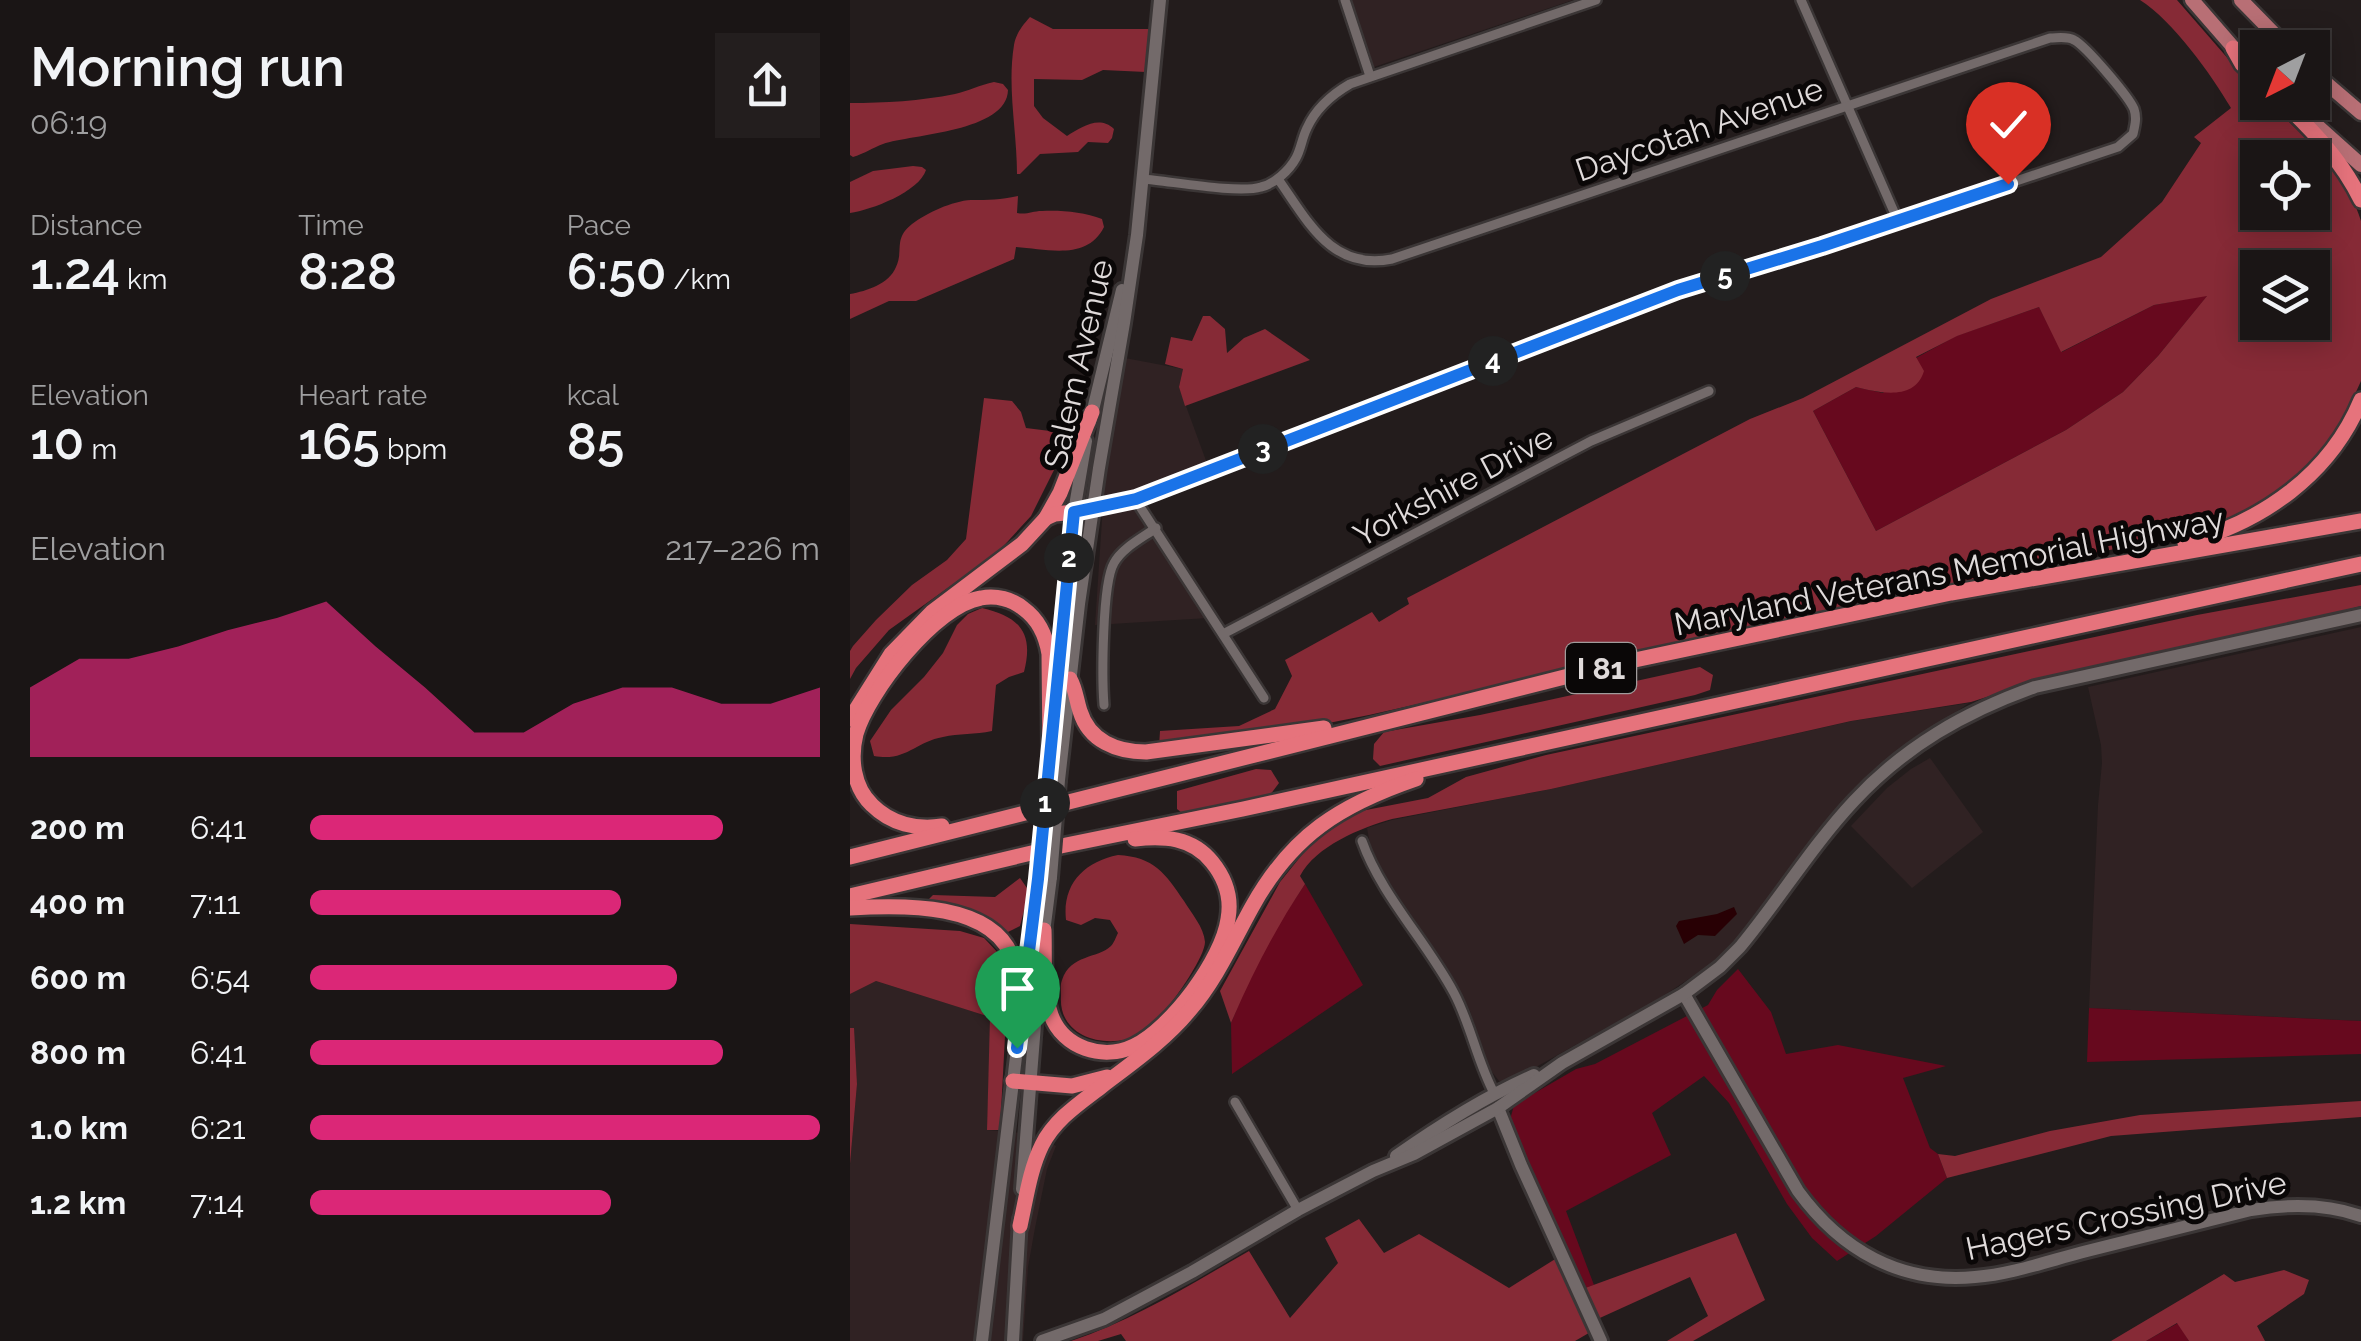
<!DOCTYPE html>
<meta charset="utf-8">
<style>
:root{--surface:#1a1515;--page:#231e1e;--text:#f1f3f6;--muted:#9f9fa0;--line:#383434;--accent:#db2777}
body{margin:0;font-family:Raleway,sans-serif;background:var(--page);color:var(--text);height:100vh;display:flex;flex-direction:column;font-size:38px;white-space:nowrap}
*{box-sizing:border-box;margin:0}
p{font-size:32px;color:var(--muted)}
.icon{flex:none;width:55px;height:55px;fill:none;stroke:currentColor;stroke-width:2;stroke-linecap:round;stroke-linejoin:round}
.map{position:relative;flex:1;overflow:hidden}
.drawer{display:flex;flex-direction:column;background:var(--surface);width:850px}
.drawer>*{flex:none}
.needle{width:65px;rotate:222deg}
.controls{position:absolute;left:1390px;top:30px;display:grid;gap:20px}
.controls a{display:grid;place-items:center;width:90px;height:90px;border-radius:0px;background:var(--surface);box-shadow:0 5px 25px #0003,0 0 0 2px var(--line);font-size:50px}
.pin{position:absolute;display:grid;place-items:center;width:85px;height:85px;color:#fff;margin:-102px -42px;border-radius:50% 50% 50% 0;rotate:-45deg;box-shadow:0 0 10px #0007}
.pin .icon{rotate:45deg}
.km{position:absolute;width:50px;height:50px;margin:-25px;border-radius:50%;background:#222;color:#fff;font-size:28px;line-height:50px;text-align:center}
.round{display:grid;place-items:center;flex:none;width:105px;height:105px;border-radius:0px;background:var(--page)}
.headline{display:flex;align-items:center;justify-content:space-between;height:170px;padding:0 30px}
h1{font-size:55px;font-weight:600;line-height:75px}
.stats{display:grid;grid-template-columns:repeat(3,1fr);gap:15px;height:170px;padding:10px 30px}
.stats div{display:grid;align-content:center}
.stats b{font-size:50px;font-weight:600}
.stats small{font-size:28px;font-weight:400}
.stats p{font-size:28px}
.chart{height:280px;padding:20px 30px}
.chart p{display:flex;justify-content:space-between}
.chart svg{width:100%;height:180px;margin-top:10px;fill:var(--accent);opacity:.7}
ul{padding:0 30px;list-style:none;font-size:32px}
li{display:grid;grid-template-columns:160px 120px 1fr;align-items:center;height:75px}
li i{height:25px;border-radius:12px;background:var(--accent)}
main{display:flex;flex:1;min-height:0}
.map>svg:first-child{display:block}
</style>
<main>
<section class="drawer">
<div class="headline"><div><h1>Morning run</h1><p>06:19</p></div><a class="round"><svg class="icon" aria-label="share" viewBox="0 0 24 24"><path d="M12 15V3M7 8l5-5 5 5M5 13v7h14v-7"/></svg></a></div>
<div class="stats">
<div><p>Distance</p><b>1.24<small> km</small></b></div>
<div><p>Time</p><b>8:28</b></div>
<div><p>Pace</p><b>6:50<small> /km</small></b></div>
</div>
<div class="stats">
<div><p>Elevation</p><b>10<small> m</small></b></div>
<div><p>Heart rate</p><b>165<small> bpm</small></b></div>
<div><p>kcal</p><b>85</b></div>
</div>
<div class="chart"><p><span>Elevation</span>217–226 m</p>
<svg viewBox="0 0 160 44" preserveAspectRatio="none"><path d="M0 44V27L10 20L20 20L30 17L40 13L50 10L60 6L70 17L80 27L90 38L100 38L110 31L120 27L130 27L140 31L150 31L160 27V44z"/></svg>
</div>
<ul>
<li><b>200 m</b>6:41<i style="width:81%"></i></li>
<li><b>400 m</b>7:11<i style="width:61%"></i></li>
<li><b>600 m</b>6:54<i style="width:72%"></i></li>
<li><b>800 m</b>6:41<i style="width:81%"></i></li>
<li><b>1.0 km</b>6:21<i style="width:100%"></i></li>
<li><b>1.2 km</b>7:14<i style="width:59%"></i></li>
</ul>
</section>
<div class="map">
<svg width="1511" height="1341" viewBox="0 0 1511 1341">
<rect width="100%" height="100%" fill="#231c1c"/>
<g fill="#302223">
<path d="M501,0H723L524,67Z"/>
<path d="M275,358L333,369L329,387L362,477L289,508L358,618L245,625L254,490Z"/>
<path d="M1511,627V1021L1239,1008L1248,805L1252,763L1251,745L1238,687Z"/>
<path d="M1119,703L1023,770L985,811L899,925L866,961L810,998L659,1082L649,1081L639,1068L620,1011L607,985L522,856L517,828L542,820L701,789L1002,721Z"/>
<path d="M1080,758L1133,832L1062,888L1001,826L1037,788L1061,769Z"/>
<path d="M26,981L141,1017L137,1130L185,1134L206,1146L197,1169L185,1228L178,1267L173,1341H0V1164L7,1084L3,1028H0V994Z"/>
</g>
<g fill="#67091e">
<path d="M1358,295L1308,356L1273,392L1216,430L1026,531L963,411L1006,387L1033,393L1066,358L1106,336L1189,307L1212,352L1304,305Z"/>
<path d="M455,884L513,985L382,1074L381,1023L403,970L427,926Z"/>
<path d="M888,969L921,1012L936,1054L988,1045L1096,1066L1053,1078L1080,1148L1088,1154L1097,1178L1026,1236L987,1261L962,1238L937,1204L879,1103L854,1076L802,1113L821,1155L716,1211L744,1285L726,1291L656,1135L664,1105L726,1069L745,1064L858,1005L867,990Z"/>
<path d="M1239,1008L1511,1021V1054L1237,1062Z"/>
<path d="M1328,1323L1339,1341H1296Z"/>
</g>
<g fill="#862a36" fill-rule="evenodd">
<path d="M1290,0H1327L1407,92L1408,102L1419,103C1452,134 1498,176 1511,221V381L1490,427L1446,480L1401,512L1351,532L1199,562L519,715L438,731L309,747L310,731L389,726L425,709L442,676L435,660L522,612L529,622L559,604L557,598L900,419L953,398L1141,299L1251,257L1312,202L1351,143L1344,137L1381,108C1361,74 1323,21 1290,0ZM1408,158H1462V212H1408ZM1408,268H1462V322H1408ZM1357,296L1308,356L1273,392L1216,430L1026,531L963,411L1006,387C1030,393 1065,401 1074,371L1066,357L1107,336L1189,307L1211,352L1304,305Z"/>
<path d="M180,17L203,29H300L296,72L253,70L232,80L184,79V106L193,118L217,136C232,127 249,115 264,129L262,138L258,143L238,142L228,152L190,154L170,174H167C167,131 157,88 164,45C166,33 173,25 180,17Z"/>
<path d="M144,82L153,84L158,90C157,132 62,134 33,144C22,148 16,153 3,157L0,155V103C35,103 70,101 105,94C118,91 130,85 144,82Z"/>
<path d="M63,166L72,167L76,170C69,192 21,210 0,213V182L23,171Z"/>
<path d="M168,196L167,213C177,215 182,211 192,211C211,210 234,212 252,219L254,227C237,261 197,249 166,247L164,259L66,301H39L0,319V294C17,291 39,284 46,267C54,250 43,239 62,224C77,213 102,201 121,200C139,200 150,200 168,196Z"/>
<path d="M353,316H360L375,329L377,353L394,338L415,329L460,360L335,406L329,387L333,369L315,364L321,337L342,341Z"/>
<path d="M134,398L162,401L171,412L176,428L208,432L212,454L181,516L148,552L39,630L6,668L0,679V651L3,646L26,620L62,585L97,560L116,539Z"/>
<path d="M1511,585V606L1437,626L1168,687L1121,702L1001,721L701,789L542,819C510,828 466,846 450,876L455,884C425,929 402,974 381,1023L370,991L430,882L459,846L492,820L511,811L578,798L616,777L696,755L1347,615Z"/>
<path d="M132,608C170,617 184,633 174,672L159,677L146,685L142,731C125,735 109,733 93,737C65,742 56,762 24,756L20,741L41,710L74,677L93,653L107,625L118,614Z"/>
<path d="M850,667L863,675L860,690L845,695L530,766L523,759L524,744L534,732L630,715Z"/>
<path d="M406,769L421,770L429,783L420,795L332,813L327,809V791Z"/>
<path d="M268,855C304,857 315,873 334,901C341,913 354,927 355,942C355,960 307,1027 290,1035C257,1050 208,1038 211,996C211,990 210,985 212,980C221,954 247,959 261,946C264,943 266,937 268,933L260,920L245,918L231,925L216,920C212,884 234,862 268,855Z"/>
<path d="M170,878L179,891L170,926L156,933C140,914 100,905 75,903L83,895L145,897Z"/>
<path d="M0,924L110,931L134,938L150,955L158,980L150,1130H137L140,1017L26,981L0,994Z"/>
<path d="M0,1028H4L7,1084L0,1164Z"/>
<path d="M1511,1101V1117L1261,1136L1097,1178L1088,1154L1105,1156L1200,1131L1290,1115Z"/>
<path d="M509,1219L534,1253L569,1234L659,1288L710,1256L727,1291L886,1233L915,1300L843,1341H817L858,1316L840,1277L741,1322L744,1330L725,1341H276L271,1334L248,1341H221C284,1320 341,1284 399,1251L440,1318L488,1263L475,1238Z"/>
<path d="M1434,1270L1459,1280L1454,1294L1407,1326L1415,1341H1339L1327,1323L1296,1341H1261L1374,1274L1385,1282Z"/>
</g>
<path fill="#280004" d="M884,907L887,914L865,936L848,935L834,944L826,926L829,921L867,914Z"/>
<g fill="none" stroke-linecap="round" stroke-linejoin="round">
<defs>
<g id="street">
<path d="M495,0L520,76"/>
<path d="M951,0L1048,221"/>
<path d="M293,179C320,181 388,194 411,187C424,184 439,171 446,158C451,149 452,138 457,128C466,108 481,95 500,84L746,0"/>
<path d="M285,499L414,698"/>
<path d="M242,509L285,499L828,290L972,246L1268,147L1283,134C1285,125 1287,118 1284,109C1279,97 1236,46 1224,40C1217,36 1208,38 1200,38L542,259C481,271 458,221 428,179"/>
<path d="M373,634L741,441L859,391"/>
<path d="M254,705C252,679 252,583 264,563C272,548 292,538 306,528"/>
<path d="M512,841C531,895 577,942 604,993C621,1025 627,1061 644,1093"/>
<path d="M385,1102L448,1210"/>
</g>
<g id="secondary">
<path d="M240,422L272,290"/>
<path d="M205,694L224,512L236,441"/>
<path d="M209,780L229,604L249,468L274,323L287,235L310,0"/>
<path d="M197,784L201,744"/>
<path d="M193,940L201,877"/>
<path d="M834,994L948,1191C991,1250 1050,1284 1125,1277C1163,1274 1201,1260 1237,1251C1292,1237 1347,1224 1401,1210C1438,1204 1475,1203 1511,1216"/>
<path d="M173,1001L188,879"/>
<path d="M648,1108L671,1165L751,1341"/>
<path d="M546,1156C590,1125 634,1097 684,1075"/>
<path d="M172,1189L189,974"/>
<path d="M132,1341L168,1040"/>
<path d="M163,1341L170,1219"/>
<path d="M192,1341L254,1319L342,1272L448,1210L523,1171L564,1154L648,1108L712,1063L834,994L870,967L890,947C929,900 962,846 1004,801C1055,746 1115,712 1185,687L1511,615"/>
</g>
<g id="primary">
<path d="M1342,0L1389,54"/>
<path d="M1391,0L1438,48"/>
<path d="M1462,71L1511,113"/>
<path d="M1453,113L1511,165"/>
</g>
<g id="highway">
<path d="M1383,48L1392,64L1408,79"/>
<path d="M1433,102C1464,132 1492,161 1511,200"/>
<path d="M196,518L210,493L242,412"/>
<path d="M1335,543C1412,522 1480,475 1511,400"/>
<path d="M220,679C226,690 226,699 230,711C239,741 267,752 296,752L474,728"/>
<path d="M0,719L41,654L82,612L172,544L196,518L205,514L224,512"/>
<path d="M92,826C67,830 41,824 22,805C3,787 0,758 6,734C18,692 86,605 131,598C146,595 162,599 174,609C189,620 196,636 199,654L200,753"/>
<path d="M0,857L766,664L1101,593L1511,521"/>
<path d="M0,896L211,846L393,809L1511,564"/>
<path d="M0,908C50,905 147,901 164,963C171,989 167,1021 167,1048"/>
<path d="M194,930C195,957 192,989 201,1015C213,1048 253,1061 284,1046C321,1028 372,960 378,919C382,897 375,878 362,862C342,837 314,836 285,839"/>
<path d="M163,1081L222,1086L257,1077"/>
<path d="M170,1226C176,1199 180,1169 192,1145C205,1119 230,1103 252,1086C282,1063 314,1041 339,1011C366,980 382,943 402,907C442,835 490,805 566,779"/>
</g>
</defs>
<use href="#street" stroke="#3b3636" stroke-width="14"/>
<use href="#secondary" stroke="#3b3636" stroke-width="18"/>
<use href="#primary" stroke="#3b3636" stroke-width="19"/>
<use href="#highway" stroke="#3b3636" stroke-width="20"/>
<use href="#street" stroke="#736a6a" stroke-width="9"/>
<use href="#secondary" stroke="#736a6a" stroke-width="12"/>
<use href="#primary" stroke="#b86f75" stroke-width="14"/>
<use href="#highway" stroke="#e6737c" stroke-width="15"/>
<defs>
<g id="secondary-bridge">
<path d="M201,877L209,780"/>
<path d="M188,879L197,784"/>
</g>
</defs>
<use href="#secondary-bridge" stroke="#3b3636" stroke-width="18" stroke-linecap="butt"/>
<use href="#secondary-bridge" stroke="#736a6a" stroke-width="12"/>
</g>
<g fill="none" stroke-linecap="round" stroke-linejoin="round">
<defs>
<path id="route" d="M167,1048L188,879L224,512L286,499L828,290L972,246L1158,184"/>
</defs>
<use href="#route" stroke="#fff" stroke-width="20"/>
<use href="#route" stroke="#1a73e8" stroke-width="12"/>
</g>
<g text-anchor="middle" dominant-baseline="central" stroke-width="10" stroke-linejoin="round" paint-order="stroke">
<rect fill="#0a0707" stroke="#a09b9b" stroke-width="2.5" x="716" y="643" width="70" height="50" rx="8"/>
<g font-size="30" font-weight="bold" fill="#e0dbdb">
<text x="751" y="668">I 81</text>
</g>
<g font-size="32" fill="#e0dbdb" stroke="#0a0707">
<text transform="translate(849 129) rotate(-19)">Daycotah Avenue</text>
<text transform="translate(228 364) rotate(-77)">Salem Avenue</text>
<text transform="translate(603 486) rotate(-28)">Yorkshire Drive</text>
<text transform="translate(1099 571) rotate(-11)">Maryland Veterans Memorial Highway</text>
<text transform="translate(1276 1215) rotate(-12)">Hagers Crossing Drive</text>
</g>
</g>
</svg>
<div class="controls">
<a><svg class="needle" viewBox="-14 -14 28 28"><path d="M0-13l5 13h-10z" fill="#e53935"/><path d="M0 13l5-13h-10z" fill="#9f9fa0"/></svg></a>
<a><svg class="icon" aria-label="locate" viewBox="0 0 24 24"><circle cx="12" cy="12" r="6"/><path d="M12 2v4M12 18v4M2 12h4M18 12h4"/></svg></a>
<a><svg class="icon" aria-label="layers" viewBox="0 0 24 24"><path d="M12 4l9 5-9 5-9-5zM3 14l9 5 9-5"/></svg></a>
</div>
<div class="pin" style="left:167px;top:1048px;background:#1e9e55"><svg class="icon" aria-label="arrive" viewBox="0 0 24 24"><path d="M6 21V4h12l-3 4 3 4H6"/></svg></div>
<div class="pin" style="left:1158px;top:184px;background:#d93025"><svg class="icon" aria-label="check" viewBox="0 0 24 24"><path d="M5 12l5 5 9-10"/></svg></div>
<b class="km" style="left:195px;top:803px">1</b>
<b class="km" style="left:219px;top:558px">2</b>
<b class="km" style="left:413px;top:449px">3</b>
<b class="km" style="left:643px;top:361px">4</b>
<b class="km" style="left:875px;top:276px">5</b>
</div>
</main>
